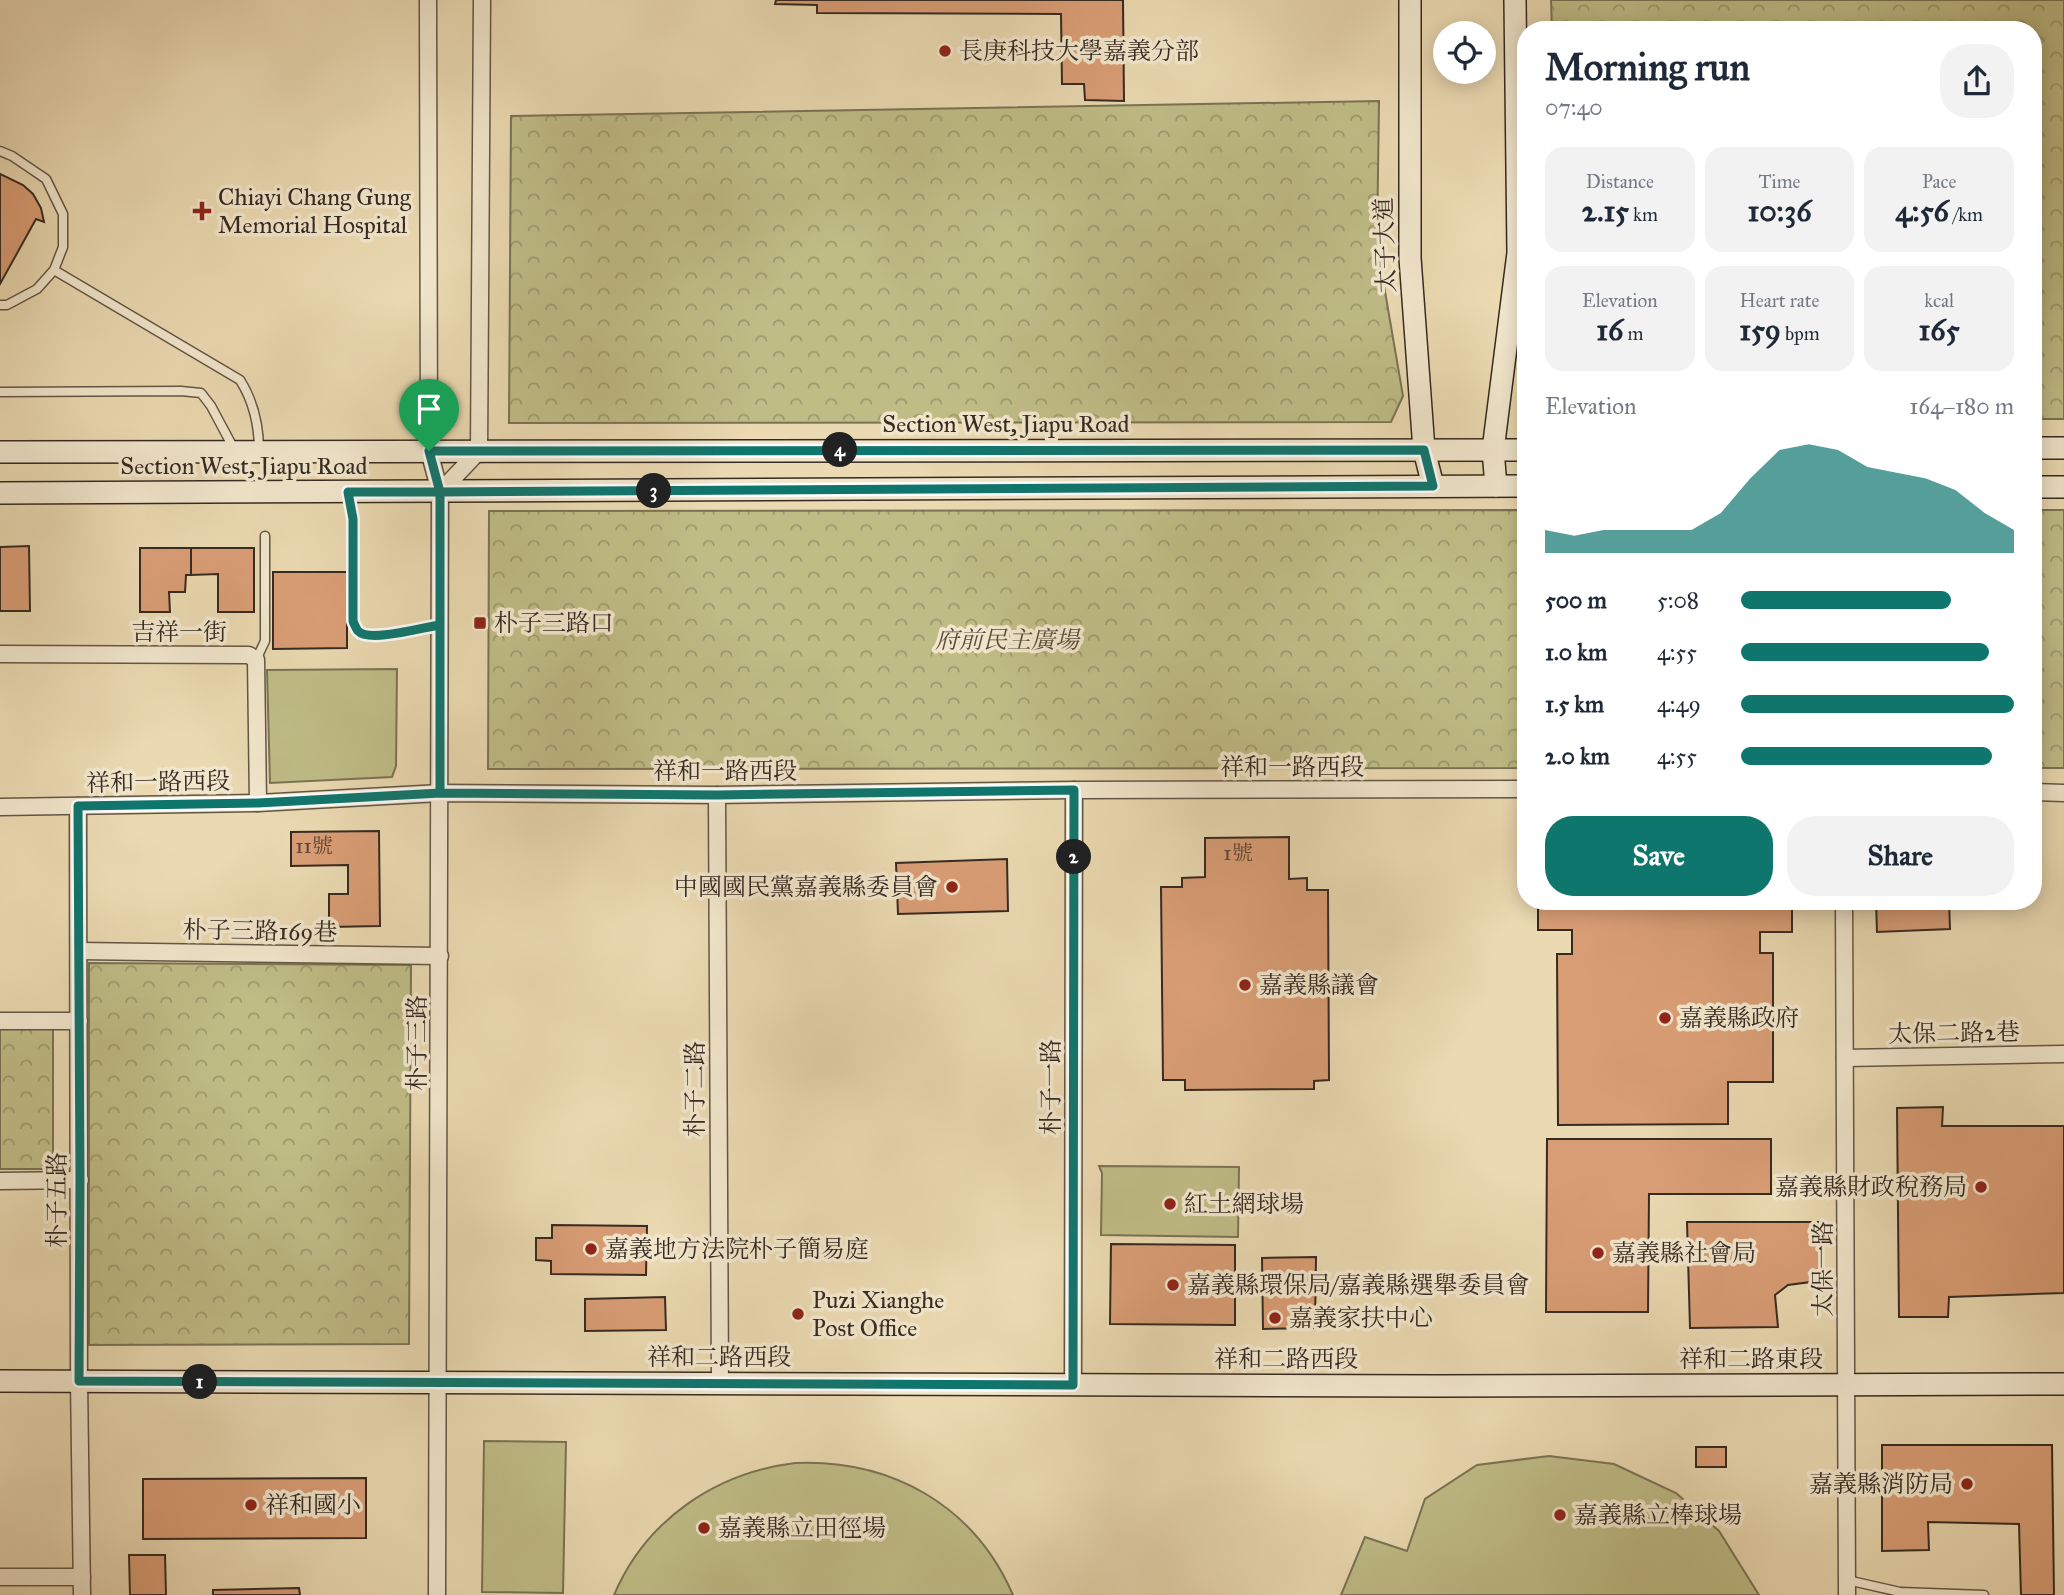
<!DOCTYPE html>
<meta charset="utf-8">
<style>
:root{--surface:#fff;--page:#f2f2f3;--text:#1f2937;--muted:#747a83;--accent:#0f766e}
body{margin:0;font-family:"IM FELL Great Primer","Noto Serif TC",serif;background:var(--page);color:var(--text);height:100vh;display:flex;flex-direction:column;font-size:26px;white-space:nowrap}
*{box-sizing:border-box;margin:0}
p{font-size:23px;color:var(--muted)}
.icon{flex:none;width:38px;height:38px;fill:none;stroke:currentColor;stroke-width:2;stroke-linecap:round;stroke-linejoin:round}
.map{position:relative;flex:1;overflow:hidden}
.panel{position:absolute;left:1517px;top:21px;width:525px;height:889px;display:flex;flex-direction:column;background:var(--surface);border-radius:28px;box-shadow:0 4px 18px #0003}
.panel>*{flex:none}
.fabs{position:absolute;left:1433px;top:21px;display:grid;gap:14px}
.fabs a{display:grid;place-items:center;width:63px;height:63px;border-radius:50%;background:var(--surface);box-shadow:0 4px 18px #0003;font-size:35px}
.pin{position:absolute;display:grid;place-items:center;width:60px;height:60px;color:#fff;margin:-72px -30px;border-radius:50% 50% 50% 0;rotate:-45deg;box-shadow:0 0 7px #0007}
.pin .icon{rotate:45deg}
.km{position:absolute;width:35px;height:35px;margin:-18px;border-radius:50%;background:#222;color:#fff;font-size:19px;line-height:35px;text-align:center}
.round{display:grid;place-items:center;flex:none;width:74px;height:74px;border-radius:28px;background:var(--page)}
.headline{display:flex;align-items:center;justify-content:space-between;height:119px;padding:0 28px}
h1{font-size:38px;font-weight:700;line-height:52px}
.stats{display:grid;grid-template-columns:repeat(3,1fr);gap:10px;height:119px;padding:7px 28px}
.stats div{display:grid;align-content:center;border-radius:18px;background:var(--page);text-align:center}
.stats b{font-size:30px;font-weight:700}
.stats small{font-size:19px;font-weight:400}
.stats p{font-size:19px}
.chart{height:196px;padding:14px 28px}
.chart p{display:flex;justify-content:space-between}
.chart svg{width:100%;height:126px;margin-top:7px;fill:var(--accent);opacity:.7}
.action{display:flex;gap:14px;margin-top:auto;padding:14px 28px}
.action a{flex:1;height:80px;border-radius:28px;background:var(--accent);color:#fff;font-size:28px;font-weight:700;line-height:80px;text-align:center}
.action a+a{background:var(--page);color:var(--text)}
ul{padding:0 28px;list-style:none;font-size:23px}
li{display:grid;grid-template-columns:112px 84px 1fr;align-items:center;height:52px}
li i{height:18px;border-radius:9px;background:var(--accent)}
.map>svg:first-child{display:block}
</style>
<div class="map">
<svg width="2064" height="1595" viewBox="0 0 2064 1595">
<defs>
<pattern id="park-crowns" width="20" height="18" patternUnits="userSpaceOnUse" patternTransform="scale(1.75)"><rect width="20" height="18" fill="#bfbc86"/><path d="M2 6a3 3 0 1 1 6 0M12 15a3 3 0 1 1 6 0" fill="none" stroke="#9c996d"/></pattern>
</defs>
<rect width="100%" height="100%" fill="#ead9b1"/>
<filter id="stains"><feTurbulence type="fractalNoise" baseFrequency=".00286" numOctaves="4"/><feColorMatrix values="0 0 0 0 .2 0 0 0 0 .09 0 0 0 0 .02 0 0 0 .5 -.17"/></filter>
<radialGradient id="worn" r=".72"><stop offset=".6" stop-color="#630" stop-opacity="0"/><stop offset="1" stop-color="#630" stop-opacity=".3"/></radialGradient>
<g fill="#bfbc86" stroke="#7a7354" stroke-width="2">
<path d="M397,669L396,766L392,777L270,783L267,670Z"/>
<path d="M1099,1166L1239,1167L1238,1237L1101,1235L1102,1173Z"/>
<path d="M484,1441L566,1442L563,1593L482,1592Z"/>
<path d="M1549,1456L1614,1464L1676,1493L1719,1531L1759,1595H1341L1365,1537L1407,1551L1425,1499L1477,1465Z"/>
<path d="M795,1463C891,1459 974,1505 1013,1595H614C646,1520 715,1473 795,1463Z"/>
</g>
<g fill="url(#park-crowns)" stroke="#7a7354" stroke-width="2">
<path d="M1551,0H2064V419H2034V30H1552Z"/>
<path d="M1379,101L1377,245L1403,396L1391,422L509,423L511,116Z"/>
<path d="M1526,510V768L488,769L489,511Z"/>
<rect x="2034" y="510" width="30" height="258"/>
<path d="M89,963L411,965L409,1344L89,1345Z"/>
<path d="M0,1028H53V1159L44,1169H0Z"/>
</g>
<g fill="#d99d75" stroke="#362a22" stroke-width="2">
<path d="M776,0H1123L1124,101L1085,100L1084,84H1062L1061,14L817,13V5L775,4Z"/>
<path d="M0,174L23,185L33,194L41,208L44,222L36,219L0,284Z"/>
<path d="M29,546L30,611H0V547Z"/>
<path d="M140,548H191V575H186L185,592H169L170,612H140Z"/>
<path d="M191,548H254V612H218V574L191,575Z"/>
<path d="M273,572H347V648L273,649Z"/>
<path d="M379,831L380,926L329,927V894H348V865L291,866V832Z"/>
<path d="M1289,837V879L1307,878V890H1328L1329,1080L1314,1081V1089L1185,1090V1080H1163L1161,887H1182V878L1205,877V838Z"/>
<path d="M1007,859L1008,911L898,914L896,863Z"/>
<path d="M1538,901H1792V932H1760V953H1773V1082H1728V1124L1558,1125L1557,954H1572V930H1538Z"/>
<path d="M1876,901H1949L1950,929L1877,932Z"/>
<path d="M1943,1107L1942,1126H2064V1293L1949,1297L1948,1317H1899L1897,1108Z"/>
<path d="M1547,1139H1771V1194H1649L1648,1312H1546Z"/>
<path d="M1687,1222H1818V1281L1788,1285L1775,1295L1778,1327L1690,1328Z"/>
<path d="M552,1225L647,1226L646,1275L551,1274V1261L536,1260V1238H552Z"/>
<path d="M1111,1244L1235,1245V1325L1110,1324Z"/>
<path d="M1316,1257L1315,1328L1263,1329L1262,1258Z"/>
<path d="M665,1297L666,1330L585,1331V1299Z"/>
<path d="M1882,1445H2052L2054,1595H2021L2019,1524L1928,1522L1929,1550L1882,1551Z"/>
<rect x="1696" y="1447" width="30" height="20"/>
<path d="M366,1478V1538L143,1539V1479Z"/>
<path d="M129,1555H165L166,1595H130Z"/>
<path d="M299,1588L300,1595H213V1590Z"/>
</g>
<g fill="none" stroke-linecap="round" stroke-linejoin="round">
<defs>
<g id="lane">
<path d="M0,151L12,156L46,179L63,214V247L54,270L37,289L7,305H0"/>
<path d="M54,270L240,380C254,402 259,425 259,451"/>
<path d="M0,392L181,391L201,393L211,406L234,449"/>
<path d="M349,494L353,519V620C353,622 357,630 358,631C369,643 424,627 440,625"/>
<path d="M256,660L265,641V536"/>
<path d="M1847,1580L1900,1592L1984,1595"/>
</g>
<g id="street">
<path d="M428,0L429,451L440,492L437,1595"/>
<path d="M440,492L479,451L482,0"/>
<path d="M0,654L249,655L256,660L258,803"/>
<path d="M2034,792L2064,793"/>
<path d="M717,795L720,1383"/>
<path d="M78,806L79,1381L82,1595"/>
<path d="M0,807L258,803L440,793L717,795L1074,790L1526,789"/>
<path d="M1844,901L1847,1595"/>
<path d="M79,951L440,956"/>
<path d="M0,1021H79"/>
<path d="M1845,1058L2064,1054"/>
<path d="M0,1181L80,1180"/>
<path d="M1073,1385L1074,790"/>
<path d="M0,1577H82"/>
</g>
<g id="secondary">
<path d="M1410,0V258L1424,450L1433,486"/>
<path d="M2034,448H2064"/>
<path d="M0,452L1526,450"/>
<path d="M1496,486L1493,450L1518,253L1515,0"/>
<path d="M2034,487H2064"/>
<path d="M0,493L1526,486"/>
<path d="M0,1381L1438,1386L2064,1384"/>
</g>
</defs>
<use href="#lane" stroke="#635646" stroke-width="11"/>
<use href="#street" stroke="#635646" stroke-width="19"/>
<use href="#secondary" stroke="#362a22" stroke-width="24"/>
<use href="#lane" stroke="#f1e6cc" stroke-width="8"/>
<use href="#street" stroke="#f1e6cc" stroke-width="16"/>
<use href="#secondary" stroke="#f1e6cc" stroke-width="21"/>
</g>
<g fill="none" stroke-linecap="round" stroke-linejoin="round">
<defs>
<path id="route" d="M429,451L440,492V793L258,803L78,806L80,1180L79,1381L1073,1385L1074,790L717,795L440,793V625C424,627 369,643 358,631C357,630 353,622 353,621V519L348,492H440L1433,486L1424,450L429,451"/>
</defs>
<use href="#route" stroke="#fff" stroke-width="14"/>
<use href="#route" stroke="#0f766e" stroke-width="9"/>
</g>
<g fill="#8f2418" stroke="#f1e6cc" stroke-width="2.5">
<circle cx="945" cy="51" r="7"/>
<path d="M198.5 200.5h7v7h7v7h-7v7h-7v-7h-7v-7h7z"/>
<rect x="473" y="616" width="14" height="14" rx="3.5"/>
<circle cx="952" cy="887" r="7"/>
<circle cx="1245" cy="985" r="7"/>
<circle cx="1665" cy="1018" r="7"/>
<circle cx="1981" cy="1187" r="7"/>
<circle cx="1170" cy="1204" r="7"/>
<circle cx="591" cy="1249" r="7"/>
<circle cx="1598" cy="1253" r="7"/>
<circle cx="1173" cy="1285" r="7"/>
<circle cx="798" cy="1314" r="7"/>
<circle cx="1275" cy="1318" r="7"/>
<circle cx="1967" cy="1484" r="7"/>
<circle cx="251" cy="1505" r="7"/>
<circle cx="1560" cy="1515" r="7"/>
<circle cx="704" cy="1528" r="7"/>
</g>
<g text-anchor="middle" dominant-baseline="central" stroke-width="7" stroke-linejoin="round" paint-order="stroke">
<g font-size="21" fill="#5f4737">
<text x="314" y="846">11號</text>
<text x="1238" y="853">1號</text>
</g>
<g font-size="24" fill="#362a22" stroke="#f1e6cc" text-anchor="start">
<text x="959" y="51">長庚科技大學嘉義分部</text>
<text x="218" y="197">Chiayi Chang Gung<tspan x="218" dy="28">Memorial Hospital</tspan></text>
<text x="494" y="623">朴子三路口</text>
<text x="938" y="887" text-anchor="end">中國國民黨嘉義縣委員會</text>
<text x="1259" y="985">嘉義縣議會</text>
<text x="1679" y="1018">嘉義縣政府</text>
<text x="1967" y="1187" text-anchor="end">嘉義縣財政稅務局</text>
<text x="1184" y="1204">紅土網球場</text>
<text x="605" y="1249">嘉義地方法院朴子簡易庭</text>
<text x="1612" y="1253">嘉義縣社會局</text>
<text x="1187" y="1285">嘉義縣環保局/嘉義縣選舉委員會</text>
<text x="812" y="1300">Puzi Xianghe<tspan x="812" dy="28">Post Office</tspan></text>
<text x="1289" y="1318">嘉義家扶中心</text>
<text x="1953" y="1484" text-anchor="end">嘉義縣消防局</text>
<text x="265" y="1505">祥和國小</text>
<text x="1574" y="1515">嘉義縣立棒球場</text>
<text x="718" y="1528">嘉義縣立田徑場</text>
</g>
<g font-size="24" fill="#362a22" stroke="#f1e6cc">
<text transform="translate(1385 245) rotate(-92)">太子大道</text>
<text x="1006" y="424">Section West, Jiapu Road</text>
<text x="244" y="466">Section West, Jiapu Road</text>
<text x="179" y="632">吉祥一街</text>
<text x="1292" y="767">祥和一路西段</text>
<text x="725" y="771">祥和一路西段</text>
<text transform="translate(158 782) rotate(-1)">祥和一路西段</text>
<text transform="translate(260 931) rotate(1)">朴子三路169巷</text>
<text transform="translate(1954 1033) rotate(-1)">太保二路2巷</text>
<text transform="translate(417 1043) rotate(-90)">朴子三路</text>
<text transform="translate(1051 1087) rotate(-90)">朴子一路</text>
<text transform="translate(695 1089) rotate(-90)">朴子二路</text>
<text transform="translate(57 1200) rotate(-90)">朴子五路</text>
<text transform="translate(1823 1269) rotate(-90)">太保一路</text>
<text x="719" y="1357">祥和二路西段</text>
<text x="1286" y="1359">祥和二路西段</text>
<text x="1751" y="1359">祥和二路東段</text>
</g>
<g font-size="24" font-style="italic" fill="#584e3b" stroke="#f1e6cc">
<text x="1007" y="640">府前民主廣場</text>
</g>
</g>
<rect width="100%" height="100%" filter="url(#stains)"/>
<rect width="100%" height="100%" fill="url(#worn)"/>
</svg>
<div class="fabs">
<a><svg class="icon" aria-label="locate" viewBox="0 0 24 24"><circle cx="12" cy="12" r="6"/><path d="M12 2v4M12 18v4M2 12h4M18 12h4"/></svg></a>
</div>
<div class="pin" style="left:429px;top:451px;background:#1e9e55"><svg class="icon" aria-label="arrive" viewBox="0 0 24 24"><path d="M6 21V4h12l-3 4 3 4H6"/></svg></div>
<b class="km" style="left:200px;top:1382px">1</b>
<b class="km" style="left:1074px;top:857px">2</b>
<b class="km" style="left:654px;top:491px">3</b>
<b class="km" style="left:840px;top:450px">4</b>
<section class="panel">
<div class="headline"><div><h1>Morning run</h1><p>07:40</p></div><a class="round"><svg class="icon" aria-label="share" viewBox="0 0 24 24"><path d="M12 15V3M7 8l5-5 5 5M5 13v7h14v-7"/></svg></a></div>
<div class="stats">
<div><p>Distance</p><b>2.15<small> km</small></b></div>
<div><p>Time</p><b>10:36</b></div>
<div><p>Pace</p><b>4:56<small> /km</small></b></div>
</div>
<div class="stats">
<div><p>Elevation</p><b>16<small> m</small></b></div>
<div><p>Heart rate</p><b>159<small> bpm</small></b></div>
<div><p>kcal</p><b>165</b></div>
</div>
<div class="chart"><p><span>Elevation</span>164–180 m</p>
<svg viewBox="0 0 160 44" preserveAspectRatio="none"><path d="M0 44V36L10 38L20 36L30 36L40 36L50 36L60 30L70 18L80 8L90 6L100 8L110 14L120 16L130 18L140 22L150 30L160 36V44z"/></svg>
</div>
<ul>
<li><b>500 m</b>5:08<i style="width:77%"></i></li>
<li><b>1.0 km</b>4:55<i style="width:91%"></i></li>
<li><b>1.5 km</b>4:49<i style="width:100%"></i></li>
<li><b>2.0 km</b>4:55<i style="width:92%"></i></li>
</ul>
<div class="action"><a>Save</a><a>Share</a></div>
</section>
</div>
